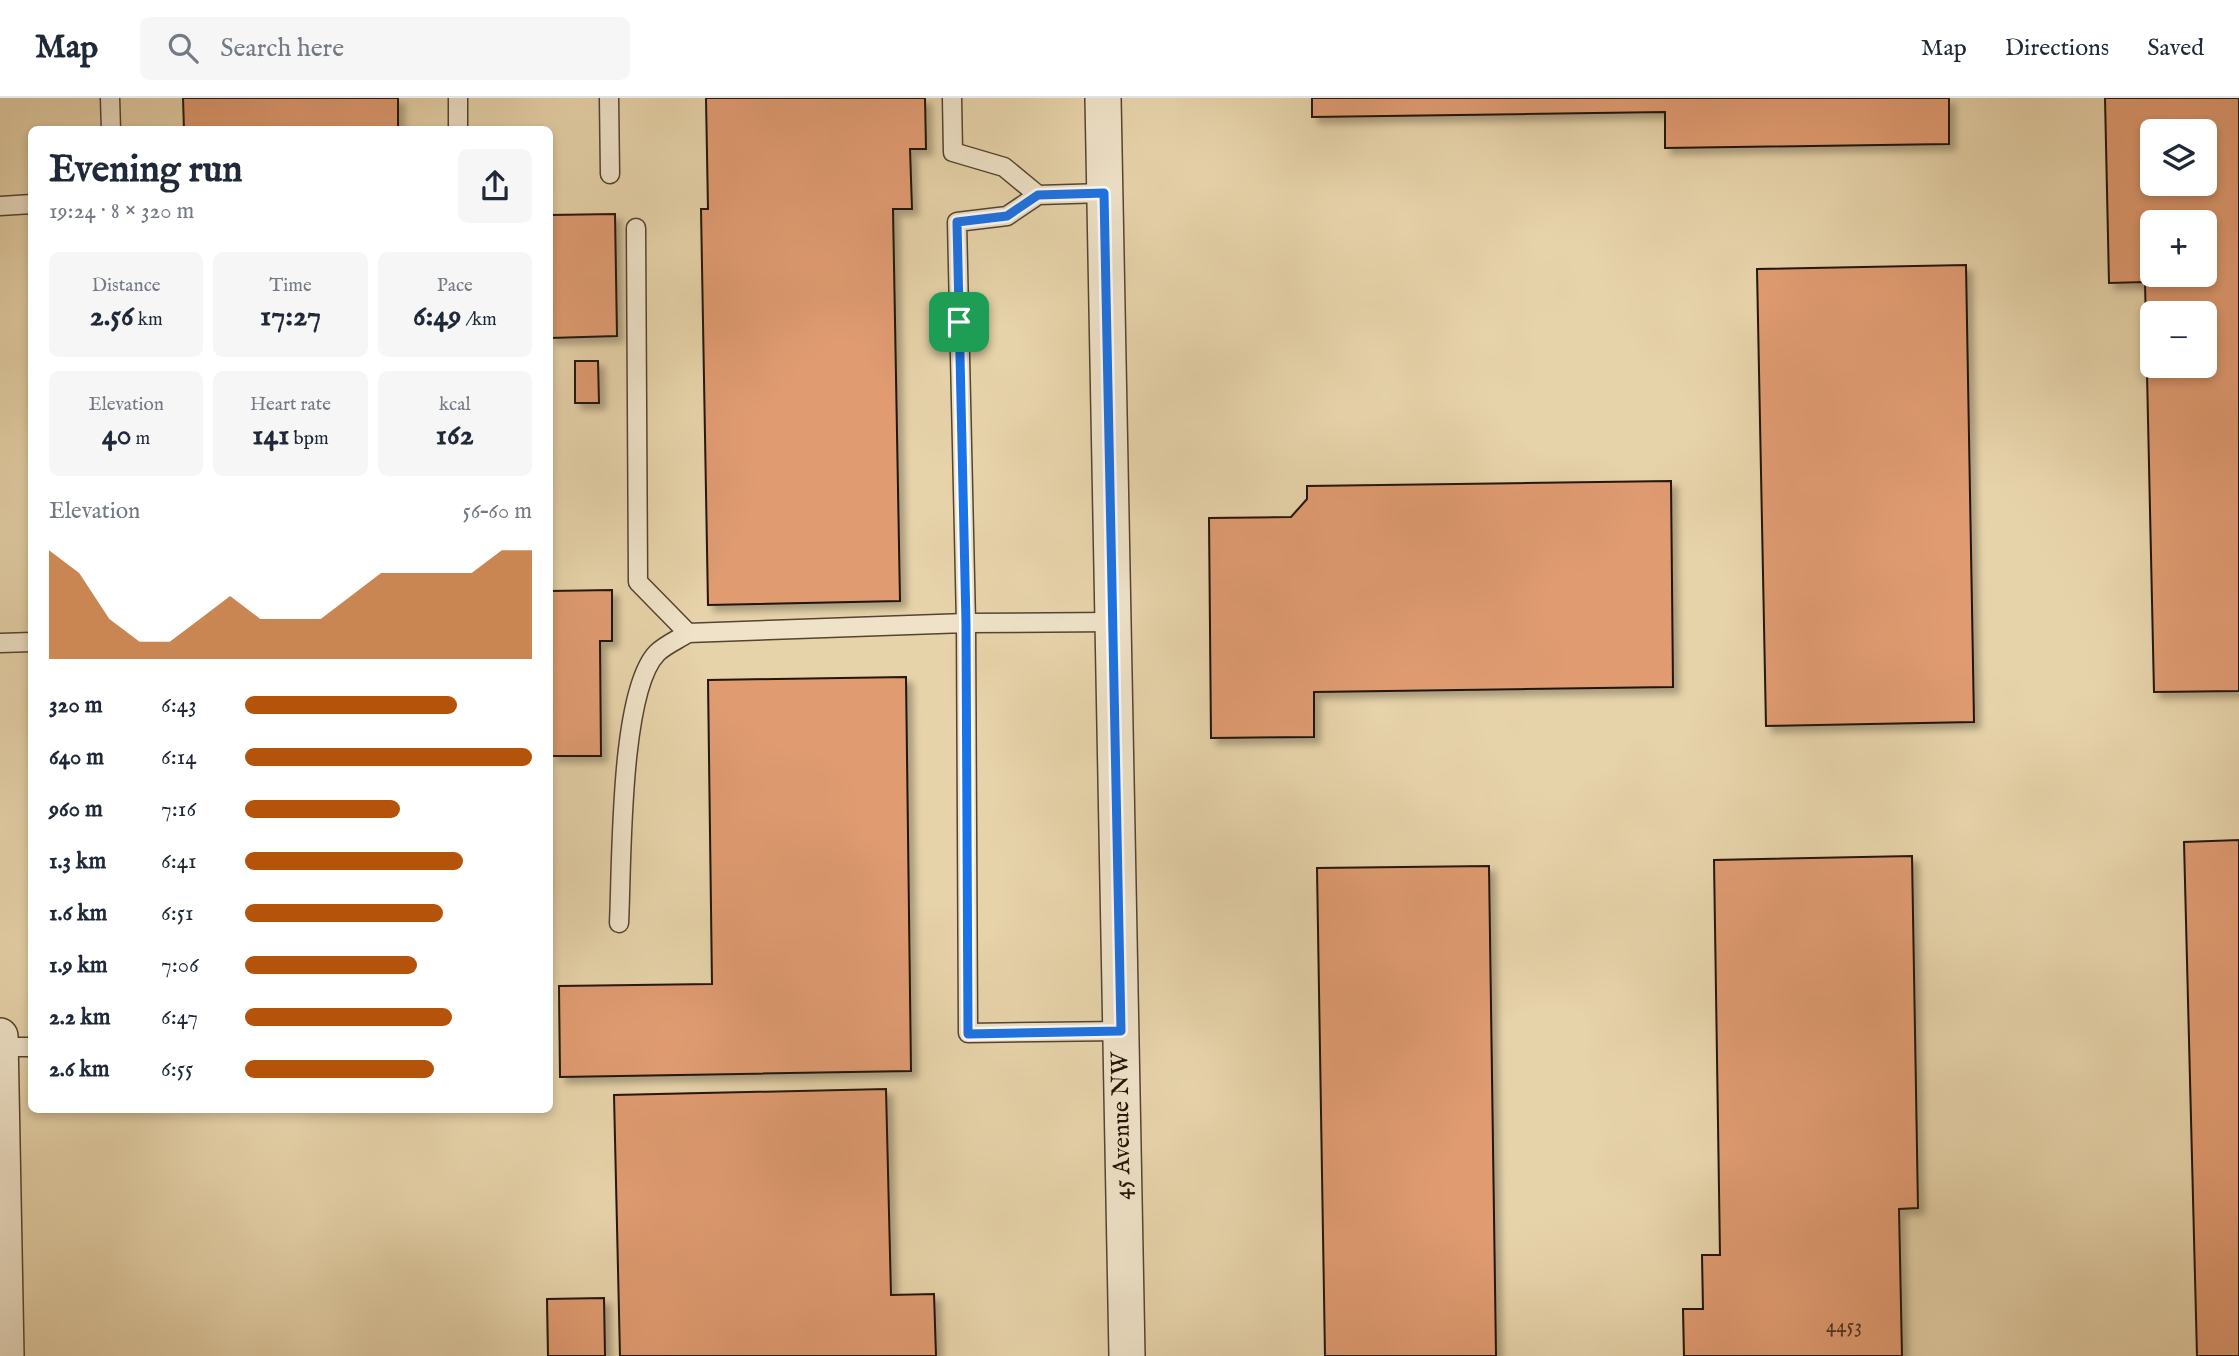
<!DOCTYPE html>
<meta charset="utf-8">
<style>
:root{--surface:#fff;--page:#f6f6f7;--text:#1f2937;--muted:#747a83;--line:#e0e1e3;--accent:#b45309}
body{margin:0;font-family:"IM FELL English",serif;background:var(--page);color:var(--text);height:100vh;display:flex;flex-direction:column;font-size:26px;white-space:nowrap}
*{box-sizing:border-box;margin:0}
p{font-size:23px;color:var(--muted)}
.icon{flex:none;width:38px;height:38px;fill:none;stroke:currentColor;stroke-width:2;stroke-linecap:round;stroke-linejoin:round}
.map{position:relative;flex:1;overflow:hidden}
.panel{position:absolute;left:28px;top:28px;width:525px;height:987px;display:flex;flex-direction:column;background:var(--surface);border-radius:10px;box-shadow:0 4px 10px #0003}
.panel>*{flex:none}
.tools{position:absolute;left:2140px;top:21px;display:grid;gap:14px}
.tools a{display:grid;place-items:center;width:77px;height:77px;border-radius:10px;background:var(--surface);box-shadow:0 4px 10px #0003;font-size:35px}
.pin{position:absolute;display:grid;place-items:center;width:60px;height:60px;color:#fff;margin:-30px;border-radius:14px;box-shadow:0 4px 10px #0006}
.round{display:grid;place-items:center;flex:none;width:74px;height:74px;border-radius:10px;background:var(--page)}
.headline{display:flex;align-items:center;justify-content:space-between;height:119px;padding:0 21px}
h1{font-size:38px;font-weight:800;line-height:52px}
.metrics{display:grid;grid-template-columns:repeat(3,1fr);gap:10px;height:119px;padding:7px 21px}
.metrics div{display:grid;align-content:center;border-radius:10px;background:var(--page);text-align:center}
.metrics b{font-size:30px;font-weight:800}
.metrics small{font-size:19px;font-weight:400}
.metrics p{font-size:19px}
.chart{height:196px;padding:14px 21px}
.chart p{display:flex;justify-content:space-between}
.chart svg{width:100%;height:126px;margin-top:7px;fill:var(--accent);opacity:.7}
ul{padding:0 21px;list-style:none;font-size:23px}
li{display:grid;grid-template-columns:112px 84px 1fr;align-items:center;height:52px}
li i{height:18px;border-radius:9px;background:var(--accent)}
header{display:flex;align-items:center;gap:42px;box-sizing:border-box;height:98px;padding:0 35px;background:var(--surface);border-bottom:2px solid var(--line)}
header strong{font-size:33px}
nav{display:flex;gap:38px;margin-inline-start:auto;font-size:24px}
.search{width:490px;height:63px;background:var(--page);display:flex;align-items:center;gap:18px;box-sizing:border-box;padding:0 24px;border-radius:10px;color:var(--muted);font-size:26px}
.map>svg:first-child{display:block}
</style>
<header>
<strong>Map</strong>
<div class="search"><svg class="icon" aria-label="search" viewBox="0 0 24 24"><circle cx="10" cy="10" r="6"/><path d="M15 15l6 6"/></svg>Search here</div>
<nav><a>Map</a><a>Directions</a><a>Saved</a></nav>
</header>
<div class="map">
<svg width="2239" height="1258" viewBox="0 0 2239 1258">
<defs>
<filter id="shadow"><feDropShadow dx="6" dy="6" stdDeviation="3.5" flood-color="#0004"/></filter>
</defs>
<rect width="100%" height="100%" fill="#e7d3aa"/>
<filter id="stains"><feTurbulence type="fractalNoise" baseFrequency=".00286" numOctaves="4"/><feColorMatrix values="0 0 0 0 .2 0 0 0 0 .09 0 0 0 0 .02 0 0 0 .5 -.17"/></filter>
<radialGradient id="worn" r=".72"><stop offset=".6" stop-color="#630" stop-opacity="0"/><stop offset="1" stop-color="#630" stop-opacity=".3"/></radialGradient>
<g fill="#e09b71" stroke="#231507" stroke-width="2" fill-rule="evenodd" filter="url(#shadow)">
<path d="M183,0H398V32H184Z"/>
<path d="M706,0H925L926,51H910L912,111H893L900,503L708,507L701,111H708Z"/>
<path d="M1312,0H1949V46L1665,50V14L1312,19Z"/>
<path d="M2105,0H2239V593L2154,594L2145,184L2109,185ZM2152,33H2205V86H2152ZM2152,124H2205V177H2152ZM2152,215H2205V268H2152Z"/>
<path d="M615,116L617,238L550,240V117Z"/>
<path d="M1966,167L1974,624L1766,628L1757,171Z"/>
<path d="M575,263H598L599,305H575Z"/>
<path d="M1671,383L1673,589L1314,594V639L1211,640L1209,420L1291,419L1307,401V388Z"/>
<path d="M612,492V543H600L601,658H551L550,493Z"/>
<path d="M906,579L911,973L560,979L559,888L712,886L708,582Z"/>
<path d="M2239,742V1258H2197L2184,744Z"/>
<path d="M1912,758L1918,1110L1899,1111L1902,1258H1684L1683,1211H1703L1702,1157H1720L1714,762Z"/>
<path d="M1489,768L1496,1258H1325L1317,770Z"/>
<path d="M886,991L891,1197L934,1196L936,1258H620L614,997Z"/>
<path d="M604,1200L605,1258H548L547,1201Z"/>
</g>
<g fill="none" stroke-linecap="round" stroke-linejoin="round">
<defs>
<g id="service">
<path d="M110,0L111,32"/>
<path d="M458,0V32"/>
<path d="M609,0L610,76"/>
<path d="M952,0L953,54L1004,69L1038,97"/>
<path d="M1104,95L1038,97L1007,118L957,124L966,525L1113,524"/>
<path d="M0,108L32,106"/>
<path d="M636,130L638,484L688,535"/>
<path d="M0,545L32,544"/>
<path d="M619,825C622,768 619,594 657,555C665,547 679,541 688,535L966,525L968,935L1121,933"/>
<path d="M0,949H32"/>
</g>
<g id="minor">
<path d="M1103,0L1127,1258"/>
<path d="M0,938L6,1258"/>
</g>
</defs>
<use href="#service" stroke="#544430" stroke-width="21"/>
<use href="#minor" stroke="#544430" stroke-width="38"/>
<use href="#service" stroke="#efe2c8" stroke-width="18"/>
<use href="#minor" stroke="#efe2c8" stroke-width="35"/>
</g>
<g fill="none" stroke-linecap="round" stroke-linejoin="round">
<defs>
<path id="route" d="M1104,95L1121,933L968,936L966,525L957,124L1007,118L1038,97Z"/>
</defs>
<use href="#route" stroke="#fff" stroke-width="14"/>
<use href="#route" stroke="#1a73e8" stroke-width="9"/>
</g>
<g text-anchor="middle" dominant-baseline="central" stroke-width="7" stroke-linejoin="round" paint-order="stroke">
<g font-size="21" fill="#523622">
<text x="1844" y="1228">4453</text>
</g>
<g font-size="24" fill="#231507" stroke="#efe2c8">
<text transform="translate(1122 1028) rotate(-91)">45 Avenue NW</text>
</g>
</g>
<rect width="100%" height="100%" filter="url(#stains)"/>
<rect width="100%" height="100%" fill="url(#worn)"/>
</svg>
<div class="tools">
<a><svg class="icon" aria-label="layers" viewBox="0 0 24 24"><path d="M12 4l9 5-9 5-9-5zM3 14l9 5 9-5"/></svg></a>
<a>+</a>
<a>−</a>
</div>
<div class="pin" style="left:959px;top:224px;background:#1e9e55"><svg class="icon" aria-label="arrive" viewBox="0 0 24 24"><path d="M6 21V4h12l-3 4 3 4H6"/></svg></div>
<section class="panel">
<div class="headline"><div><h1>Evening run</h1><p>19:24 · 8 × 320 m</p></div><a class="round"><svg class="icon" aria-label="share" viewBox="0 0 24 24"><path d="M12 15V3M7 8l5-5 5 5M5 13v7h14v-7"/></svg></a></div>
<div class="metrics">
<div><p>Distance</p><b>2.56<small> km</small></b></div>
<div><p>Time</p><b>17:27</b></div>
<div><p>Pace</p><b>6:49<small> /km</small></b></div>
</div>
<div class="metrics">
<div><p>Elevation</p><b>40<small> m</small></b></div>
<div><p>Heart rate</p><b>141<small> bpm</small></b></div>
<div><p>kcal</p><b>162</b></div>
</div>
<div class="chart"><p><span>Elevation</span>56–60 m</p>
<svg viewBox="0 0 160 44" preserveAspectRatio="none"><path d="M0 44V6L10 14L20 30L30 38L40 38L50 30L60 22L70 30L80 30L90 30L100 22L110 14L120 14L130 14L140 14L150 6L160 6V44z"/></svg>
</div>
<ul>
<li><b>320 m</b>6:43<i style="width:74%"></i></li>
<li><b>640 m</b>6:14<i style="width:100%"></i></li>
<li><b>960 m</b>7:16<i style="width:54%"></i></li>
<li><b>1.3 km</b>6:41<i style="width:76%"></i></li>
<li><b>1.6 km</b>6:51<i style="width:69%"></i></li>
<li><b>1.9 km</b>7:06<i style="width:60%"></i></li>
<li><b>2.2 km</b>6:47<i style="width:72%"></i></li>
<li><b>2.6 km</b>6:55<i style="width:66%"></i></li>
</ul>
</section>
</div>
